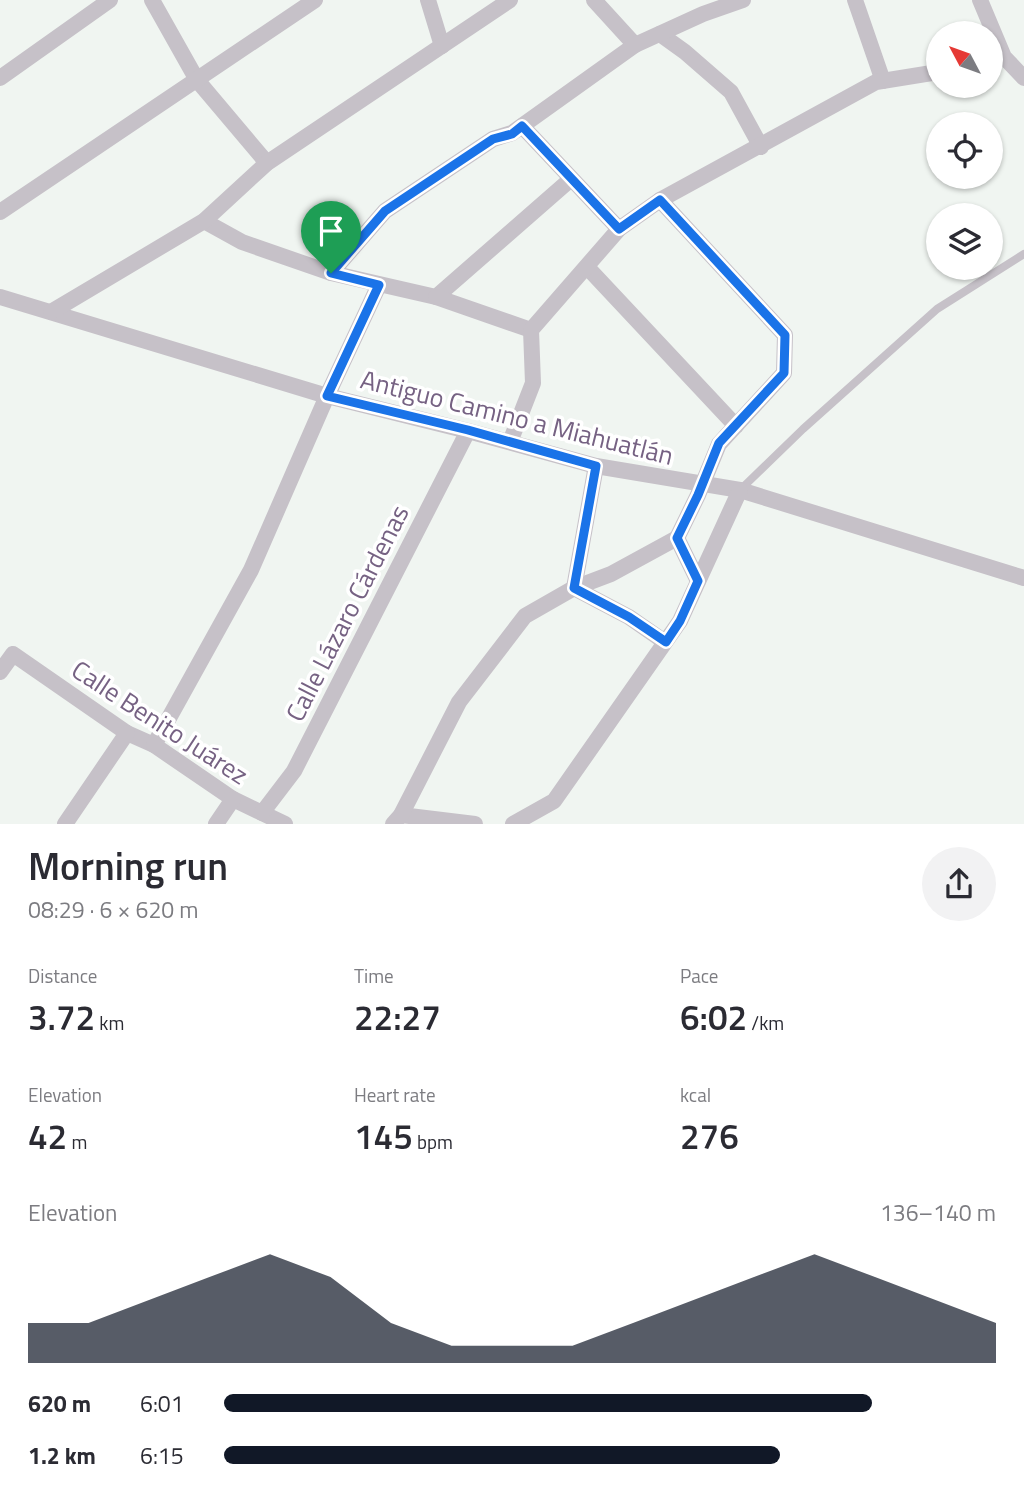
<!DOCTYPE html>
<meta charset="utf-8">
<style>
:root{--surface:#fff;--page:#f2f2f3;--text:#2b2b33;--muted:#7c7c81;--accent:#111827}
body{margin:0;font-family:"Titillium Web",sans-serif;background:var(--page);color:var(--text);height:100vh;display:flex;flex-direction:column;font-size:26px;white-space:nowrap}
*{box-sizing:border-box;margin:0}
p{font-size:23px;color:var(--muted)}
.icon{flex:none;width:38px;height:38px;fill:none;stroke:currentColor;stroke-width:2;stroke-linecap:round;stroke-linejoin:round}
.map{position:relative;height:824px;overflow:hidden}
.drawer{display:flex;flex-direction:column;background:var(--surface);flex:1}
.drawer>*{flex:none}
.needle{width:46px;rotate:311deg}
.tools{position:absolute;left:926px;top:21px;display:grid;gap:14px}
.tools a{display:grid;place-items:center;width:77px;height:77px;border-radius:50%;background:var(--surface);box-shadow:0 2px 5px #0004;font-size:35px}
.pin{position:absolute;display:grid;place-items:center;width:60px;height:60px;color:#fff;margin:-72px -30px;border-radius:50% 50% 50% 0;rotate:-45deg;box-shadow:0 0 7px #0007}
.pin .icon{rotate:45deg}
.round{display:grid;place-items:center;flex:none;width:74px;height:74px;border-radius:37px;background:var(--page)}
.head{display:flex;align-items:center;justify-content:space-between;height:119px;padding:0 28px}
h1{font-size:38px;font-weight:600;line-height:52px}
.metrics{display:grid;grid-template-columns:repeat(3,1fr);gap:10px;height:119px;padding:7px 28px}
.metrics div{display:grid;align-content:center}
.metrics b{font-size:35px;font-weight:600}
.metrics small{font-size:19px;font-weight:400}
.metrics p{font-size:19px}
.chart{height:196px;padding:14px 28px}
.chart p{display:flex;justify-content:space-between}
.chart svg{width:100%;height:126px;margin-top:7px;fill:var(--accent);opacity:.7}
ul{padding:0 28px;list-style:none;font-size:23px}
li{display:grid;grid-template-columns:112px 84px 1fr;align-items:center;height:52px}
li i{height:18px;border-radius:9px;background:var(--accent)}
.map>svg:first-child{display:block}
</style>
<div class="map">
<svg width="1024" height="824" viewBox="0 0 1024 824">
<rect width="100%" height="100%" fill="#f0f5f1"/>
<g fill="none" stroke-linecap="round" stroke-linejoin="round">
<path stroke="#c6c1c8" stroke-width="8" d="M740,490L803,429L937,309L1024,254"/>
<g stroke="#c6c1c8" stroke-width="16">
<path d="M152,0L197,80L267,163"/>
<path d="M428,0L442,46"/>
<path d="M594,0L635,45"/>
<path d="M855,0L883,81"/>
<path d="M980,0L1004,57L1024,78"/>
<path d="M660,34L685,52L731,92L761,147"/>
<path d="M0,78L110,0"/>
<path d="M522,126L619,229"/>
<path d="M660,200L785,335L784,373L719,444L698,495L677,538L698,581"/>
<path d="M0,212L315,0"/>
<path d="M204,221L242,242L331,273L436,297L571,179"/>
<path d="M587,267L736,426"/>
<path d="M331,273L385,211L493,139L512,133L635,45L703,14L743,0"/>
<path d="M0,297L327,396L468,431L596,466L740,490L1024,578"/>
<path d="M436,297L531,330"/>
<path d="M51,312L204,221L267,163L510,0"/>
<path d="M510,442L533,383L531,330L619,229L660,200L876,82L938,72"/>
<path d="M574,588L596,466"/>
<path d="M574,588L629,617L665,642"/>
<path d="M0,672L13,654L127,733L154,745L233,799L285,824"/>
<path d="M154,745L251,570L327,396L379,285"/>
<path d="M262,813L294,771L468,431"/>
<path d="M401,815L475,824"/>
<path d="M65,824L127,733"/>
<path d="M216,824L233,799"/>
<path d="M393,824L401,815L459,702L525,616L574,588L611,574L677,538"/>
<path d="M513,824L554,801L680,621L740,490"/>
</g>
</g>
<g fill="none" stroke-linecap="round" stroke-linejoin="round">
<defs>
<path id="route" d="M522,126L619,229L660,200L785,335L784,373L719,443L698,495L677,538L698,581L680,621L666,642L629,617L574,588L596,466L468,430L327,396L379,285L331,273L385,211L493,139L512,134Z"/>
</defs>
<use href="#route" stroke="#fff" stroke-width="14"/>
<use href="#route" stroke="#1a73e8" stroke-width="9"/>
</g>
<g text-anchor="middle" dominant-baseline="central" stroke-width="7" stroke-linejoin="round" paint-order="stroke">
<g font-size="26" fill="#766283" stroke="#fff">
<text transform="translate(517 417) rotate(14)">Antiguo Camino a Miahuatlán</text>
<text transform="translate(347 613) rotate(-63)">Calle Lázaro Cárdenas</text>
<text transform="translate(160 722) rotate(33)">Calle Benito Juárez</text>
</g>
</g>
</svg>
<div class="tools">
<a><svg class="needle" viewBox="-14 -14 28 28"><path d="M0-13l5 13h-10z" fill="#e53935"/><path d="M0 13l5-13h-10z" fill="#7c7c81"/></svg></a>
<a><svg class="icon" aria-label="locate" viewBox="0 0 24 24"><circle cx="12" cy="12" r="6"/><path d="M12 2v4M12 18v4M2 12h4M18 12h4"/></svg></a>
<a><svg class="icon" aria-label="layers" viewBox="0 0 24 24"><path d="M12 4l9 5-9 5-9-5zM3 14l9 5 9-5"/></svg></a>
</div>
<div class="pin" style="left:331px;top:273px;background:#1e9e55"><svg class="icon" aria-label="arrive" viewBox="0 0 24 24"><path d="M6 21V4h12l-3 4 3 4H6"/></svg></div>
</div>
<section class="drawer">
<div class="head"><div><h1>Morning run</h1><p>08:29 · 6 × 620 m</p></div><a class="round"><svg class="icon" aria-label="share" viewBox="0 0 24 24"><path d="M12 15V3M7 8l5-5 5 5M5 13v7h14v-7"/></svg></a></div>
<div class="metrics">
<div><p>Distance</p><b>3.72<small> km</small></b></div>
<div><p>Time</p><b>22:27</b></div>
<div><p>Pace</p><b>6:02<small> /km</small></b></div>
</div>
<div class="metrics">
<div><p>Elevation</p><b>42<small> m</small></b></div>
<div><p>Heart rate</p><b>145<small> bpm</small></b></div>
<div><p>kcal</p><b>276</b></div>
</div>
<div class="chart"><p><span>Elevation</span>136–140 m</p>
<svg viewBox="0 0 160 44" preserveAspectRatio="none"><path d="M0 44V30L10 30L20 22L30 14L40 6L50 14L60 30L70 38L80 38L90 38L100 30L110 22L120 14L130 6L140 14L150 22L160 30V44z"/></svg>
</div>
<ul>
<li><b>620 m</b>6:01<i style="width:84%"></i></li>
<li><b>1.2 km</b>6:15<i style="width:72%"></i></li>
</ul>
</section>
